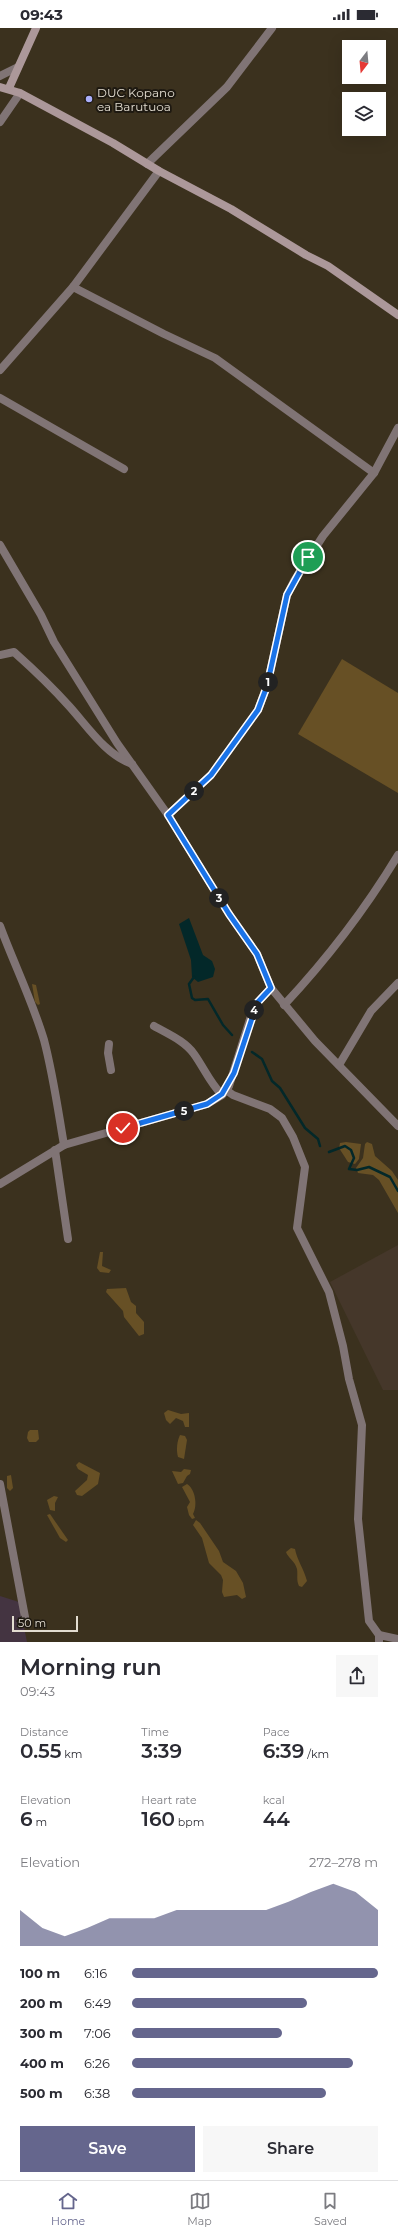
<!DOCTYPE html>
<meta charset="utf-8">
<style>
:root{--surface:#fff;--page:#f7f7f7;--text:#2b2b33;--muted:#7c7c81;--line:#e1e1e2;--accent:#65668d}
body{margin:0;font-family:Montserrat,sans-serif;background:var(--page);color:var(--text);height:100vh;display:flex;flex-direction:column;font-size:15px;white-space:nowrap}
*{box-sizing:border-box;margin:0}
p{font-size:13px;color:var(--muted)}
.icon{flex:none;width:22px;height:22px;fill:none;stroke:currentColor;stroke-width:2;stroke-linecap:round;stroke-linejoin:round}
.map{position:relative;height:1614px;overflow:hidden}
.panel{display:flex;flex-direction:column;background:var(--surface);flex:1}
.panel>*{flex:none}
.needle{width:26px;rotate:196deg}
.fabs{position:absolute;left:342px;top:12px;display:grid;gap:8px}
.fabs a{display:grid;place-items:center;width:44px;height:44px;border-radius:0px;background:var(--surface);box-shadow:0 4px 16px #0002;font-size:20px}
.scale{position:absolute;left:12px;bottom:10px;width:66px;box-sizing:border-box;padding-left:4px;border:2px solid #e3ddd1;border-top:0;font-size:11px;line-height:14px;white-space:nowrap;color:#e3ddd1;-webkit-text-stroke:3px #1e1911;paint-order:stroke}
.pin{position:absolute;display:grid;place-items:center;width:34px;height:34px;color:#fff;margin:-17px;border:2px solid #fff;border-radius:50%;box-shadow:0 1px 4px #0007}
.km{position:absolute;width:20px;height:20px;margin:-10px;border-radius:50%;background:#222;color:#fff;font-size:11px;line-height:20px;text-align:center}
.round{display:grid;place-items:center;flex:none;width:42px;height:42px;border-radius:0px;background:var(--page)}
.head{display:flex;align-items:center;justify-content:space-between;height:68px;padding:0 20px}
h1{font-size:22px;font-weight:600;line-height:30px}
.stats{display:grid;grid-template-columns:repeat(3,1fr);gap:6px;height:68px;padding:4px 20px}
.stats div{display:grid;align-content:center}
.stats b{font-size:20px;font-weight:600}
.stats small{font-size:11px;font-weight:400}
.stats p{font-size:11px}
.chart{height:112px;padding:8px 20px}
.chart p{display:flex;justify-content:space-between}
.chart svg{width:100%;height:72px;margin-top:4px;fill:var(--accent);opacity:.7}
.cta{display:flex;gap:8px;margin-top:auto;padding:8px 20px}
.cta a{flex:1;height:46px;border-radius:0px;background:var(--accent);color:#fff;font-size:16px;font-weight:600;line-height:46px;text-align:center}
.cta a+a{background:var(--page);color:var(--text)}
ul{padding:0 20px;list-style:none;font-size:13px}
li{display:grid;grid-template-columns:64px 48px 1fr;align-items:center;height:30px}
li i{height:10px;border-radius:5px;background:var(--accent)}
.status{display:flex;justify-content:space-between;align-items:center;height:28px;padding:0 20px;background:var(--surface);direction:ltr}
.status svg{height:11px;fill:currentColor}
.dock{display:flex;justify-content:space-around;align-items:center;height:56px;border-top:1px solid var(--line);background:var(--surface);font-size:11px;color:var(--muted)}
.dock a{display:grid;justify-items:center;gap:2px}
.dock .selected{color:var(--accent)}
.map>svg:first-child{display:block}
</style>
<div class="status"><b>09:43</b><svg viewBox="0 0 49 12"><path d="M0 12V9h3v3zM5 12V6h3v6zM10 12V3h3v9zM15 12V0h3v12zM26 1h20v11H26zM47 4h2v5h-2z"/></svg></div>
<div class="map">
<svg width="398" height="1614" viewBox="0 0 398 1614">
<rect width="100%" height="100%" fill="#3b311e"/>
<path fill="#443441" d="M0,1568L19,1574L27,1614H0Z"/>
<path fill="#45372a" d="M398,1217V1362H383L330,1254Z"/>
<g fill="#675025">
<path d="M342,631L398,665V765L298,706Z"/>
<path d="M32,956L36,957L40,976L38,977L35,974Z"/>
<path d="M346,1114L361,1116L359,1131L355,1136L348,1134L339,1120L340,1115Z"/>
<path d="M367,1114L372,1116L375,1128L392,1143L398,1152V1185L379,1152L373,1147L358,1145L356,1140L363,1130L365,1116Z"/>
<path d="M100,1224H103L102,1238L111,1242L109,1245L100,1244L97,1240Z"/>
<path d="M126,1260L131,1274L136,1278V1285L144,1294V1306L139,1308L124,1289L123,1283L106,1264L107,1261Z"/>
<path d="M168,1382L181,1386L189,1385V1399H185L183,1393L176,1390L170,1396L166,1392L164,1385Z"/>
<path d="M30,1402H38L39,1411L36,1414H29L27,1410L28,1404Z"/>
<path d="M180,1407L185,1408L187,1412L184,1431L178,1429C176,1422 177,1413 180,1407Z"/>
<path d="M79,1434L100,1445L98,1456L82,1468L77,1467L75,1463L87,1452L88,1447L78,1441L76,1437Z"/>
<path d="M184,1441L191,1442L190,1446L187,1448L183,1455L178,1456L172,1443L181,1444Z"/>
<path d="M11,1447L13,1460L10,1463L7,1460V1448Z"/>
<path d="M187,1456C195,1461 198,1477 193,1486L195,1490L192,1491L189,1487L187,1479L190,1474L182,1459Z"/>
<path d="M54,1468L58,1469L55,1475V1483L50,1482L47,1472Z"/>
<path d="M50,1486L68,1512L66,1514L60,1510L47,1487Z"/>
<path d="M196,1492L200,1495L219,1523L223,1534L236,1543L243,1555L246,1569L242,1571L237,1567L224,1569L222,1564L223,1552L221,1547L209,1535L202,1510L193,1497Z"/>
<path d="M291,1520L295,1521C297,1532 304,1541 307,1553L302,1559L299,1558C296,1552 298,1547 297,1541C295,1533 288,1530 286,1524Z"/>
</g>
<path fill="#032829" d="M189,890L203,927L212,933L215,941L213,949L198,954L192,949L191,932L179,896Z"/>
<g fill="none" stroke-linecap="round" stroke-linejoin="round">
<g stroke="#032829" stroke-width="2.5">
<path d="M194,949L189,956L192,970L195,972L208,971L223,997L232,1007"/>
<path d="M252,1024L262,1031L272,1053L280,1060L305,1100L318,1111L320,1118"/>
<path d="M329,1124L345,1118L351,1122L354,1130L349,1141L357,1142L369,1139L390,1149L398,1163"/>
</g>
<g stroke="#807475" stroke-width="8">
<path d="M0,48L18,39"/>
<path d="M0,94L20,65"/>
<path d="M147,136L227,59L272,0"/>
<path d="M73,259L164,306L215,330L374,445"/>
<path d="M0,342L73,259L159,143"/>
<path d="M0,370L124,441"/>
<path d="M0,517L41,587L54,614L117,715L168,787L229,886L257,926L271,960L315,1013L398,1098"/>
<path d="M0,627L14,624C33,641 52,659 69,678C88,699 105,726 132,736"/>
<path d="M168,787L211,747L258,682L267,658L287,567L294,553L323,508L374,445L398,400"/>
<path d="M0,898C14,936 32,972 44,1012C53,1046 58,1082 64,1117"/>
<path d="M284,977C326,932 366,880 398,827"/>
<path d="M154,998C168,1006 185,1013 194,1026C204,1040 210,1055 222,1067"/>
<path d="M109,1016L108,1025L111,1042"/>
<path d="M339,1037L371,983L398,955"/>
<path d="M226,1062L233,1067L270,1081L282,1090L293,1109L305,1139L297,1200L329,1264L343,1318L349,1351L362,1397L358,1491L369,1593L379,1607V1614"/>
<path d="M55,1122L68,1211"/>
<path d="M0,1156L64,1117L207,1076L222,1067L229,1058L251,988L257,975L271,960"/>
<path d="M0,1456L25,1589"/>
<path d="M379,1607L398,1611"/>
</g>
<g stroke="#ac989a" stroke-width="8">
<path d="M0,59L20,65L113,115L159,143L231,181L306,227L328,238L398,287"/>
<path d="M9,60L36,0"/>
</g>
</g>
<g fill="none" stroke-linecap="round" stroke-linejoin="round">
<defs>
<path id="route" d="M123,1100L207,1076L222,1066L234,1045L257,975L271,960L257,926L229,886L168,787L211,747L258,682L267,658L287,567L308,529"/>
</defs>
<use href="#route" stroke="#fff" stroke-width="8"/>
<use href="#route" stroke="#1a73e8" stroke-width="5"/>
</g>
<circle fill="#abaffb" stroke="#1e1911" stroke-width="1.5" cx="89" cy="71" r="4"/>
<g text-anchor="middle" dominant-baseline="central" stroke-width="4" stroke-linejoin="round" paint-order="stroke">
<g font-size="12" fill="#e3ddd1" stroke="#1e1911" text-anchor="start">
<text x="97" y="64">DUC Kopano<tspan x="97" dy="14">ea Barutuoa</tspan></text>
</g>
</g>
</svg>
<div class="fabs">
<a><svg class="needle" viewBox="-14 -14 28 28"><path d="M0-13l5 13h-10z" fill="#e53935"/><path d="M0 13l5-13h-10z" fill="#7c7c81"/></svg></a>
<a><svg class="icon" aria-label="layers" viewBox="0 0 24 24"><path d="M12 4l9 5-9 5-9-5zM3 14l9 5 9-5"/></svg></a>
</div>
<div class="scale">50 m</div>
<div class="pin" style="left:308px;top:529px;background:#1e9e55"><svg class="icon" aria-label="arrive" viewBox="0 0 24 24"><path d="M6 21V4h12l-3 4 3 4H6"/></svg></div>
<div class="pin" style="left:123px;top:1100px;background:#d93025"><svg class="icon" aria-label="check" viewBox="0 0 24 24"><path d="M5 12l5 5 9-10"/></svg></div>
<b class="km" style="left:268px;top:654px">1</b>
<b class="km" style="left:194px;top:763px">2</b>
<b class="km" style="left:219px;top:870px">3</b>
<b class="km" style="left:254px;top:982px">4</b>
<b class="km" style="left:184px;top:1083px">5</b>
</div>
<section class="panel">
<div class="head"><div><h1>Morning run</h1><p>09:43</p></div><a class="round"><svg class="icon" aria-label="share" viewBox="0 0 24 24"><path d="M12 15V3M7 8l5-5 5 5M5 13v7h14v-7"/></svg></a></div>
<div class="stats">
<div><p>Distance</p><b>0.55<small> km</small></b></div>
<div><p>Time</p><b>3:39</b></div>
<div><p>Pace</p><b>6:39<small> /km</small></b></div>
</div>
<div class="stats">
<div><p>Elevation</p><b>6<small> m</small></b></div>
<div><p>Heart rate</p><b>160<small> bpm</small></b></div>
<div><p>kcal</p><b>44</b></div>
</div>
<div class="chart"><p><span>Elevation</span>272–278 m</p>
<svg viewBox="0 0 160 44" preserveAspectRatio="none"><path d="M0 44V22L10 33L20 38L30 33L40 27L50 27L60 27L70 22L80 22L90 22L100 22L110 22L120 17L130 11L140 6L150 11L160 22V44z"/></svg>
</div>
<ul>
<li><b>100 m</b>6:16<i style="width:100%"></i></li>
<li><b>200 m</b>6:49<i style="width:71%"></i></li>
<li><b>300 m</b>7:06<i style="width:61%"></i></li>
<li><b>400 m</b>6:26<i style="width:90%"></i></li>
<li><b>500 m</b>6:38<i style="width:79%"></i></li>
</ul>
<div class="cta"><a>Save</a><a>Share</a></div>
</section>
<nav class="dock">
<a class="selected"><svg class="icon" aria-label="home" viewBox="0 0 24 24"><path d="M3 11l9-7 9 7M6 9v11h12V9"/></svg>Home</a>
<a><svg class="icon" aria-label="map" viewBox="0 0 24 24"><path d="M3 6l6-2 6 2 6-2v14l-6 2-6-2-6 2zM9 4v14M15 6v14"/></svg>Map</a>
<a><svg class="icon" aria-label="saved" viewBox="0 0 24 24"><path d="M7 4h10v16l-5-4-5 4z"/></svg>Saved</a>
</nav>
